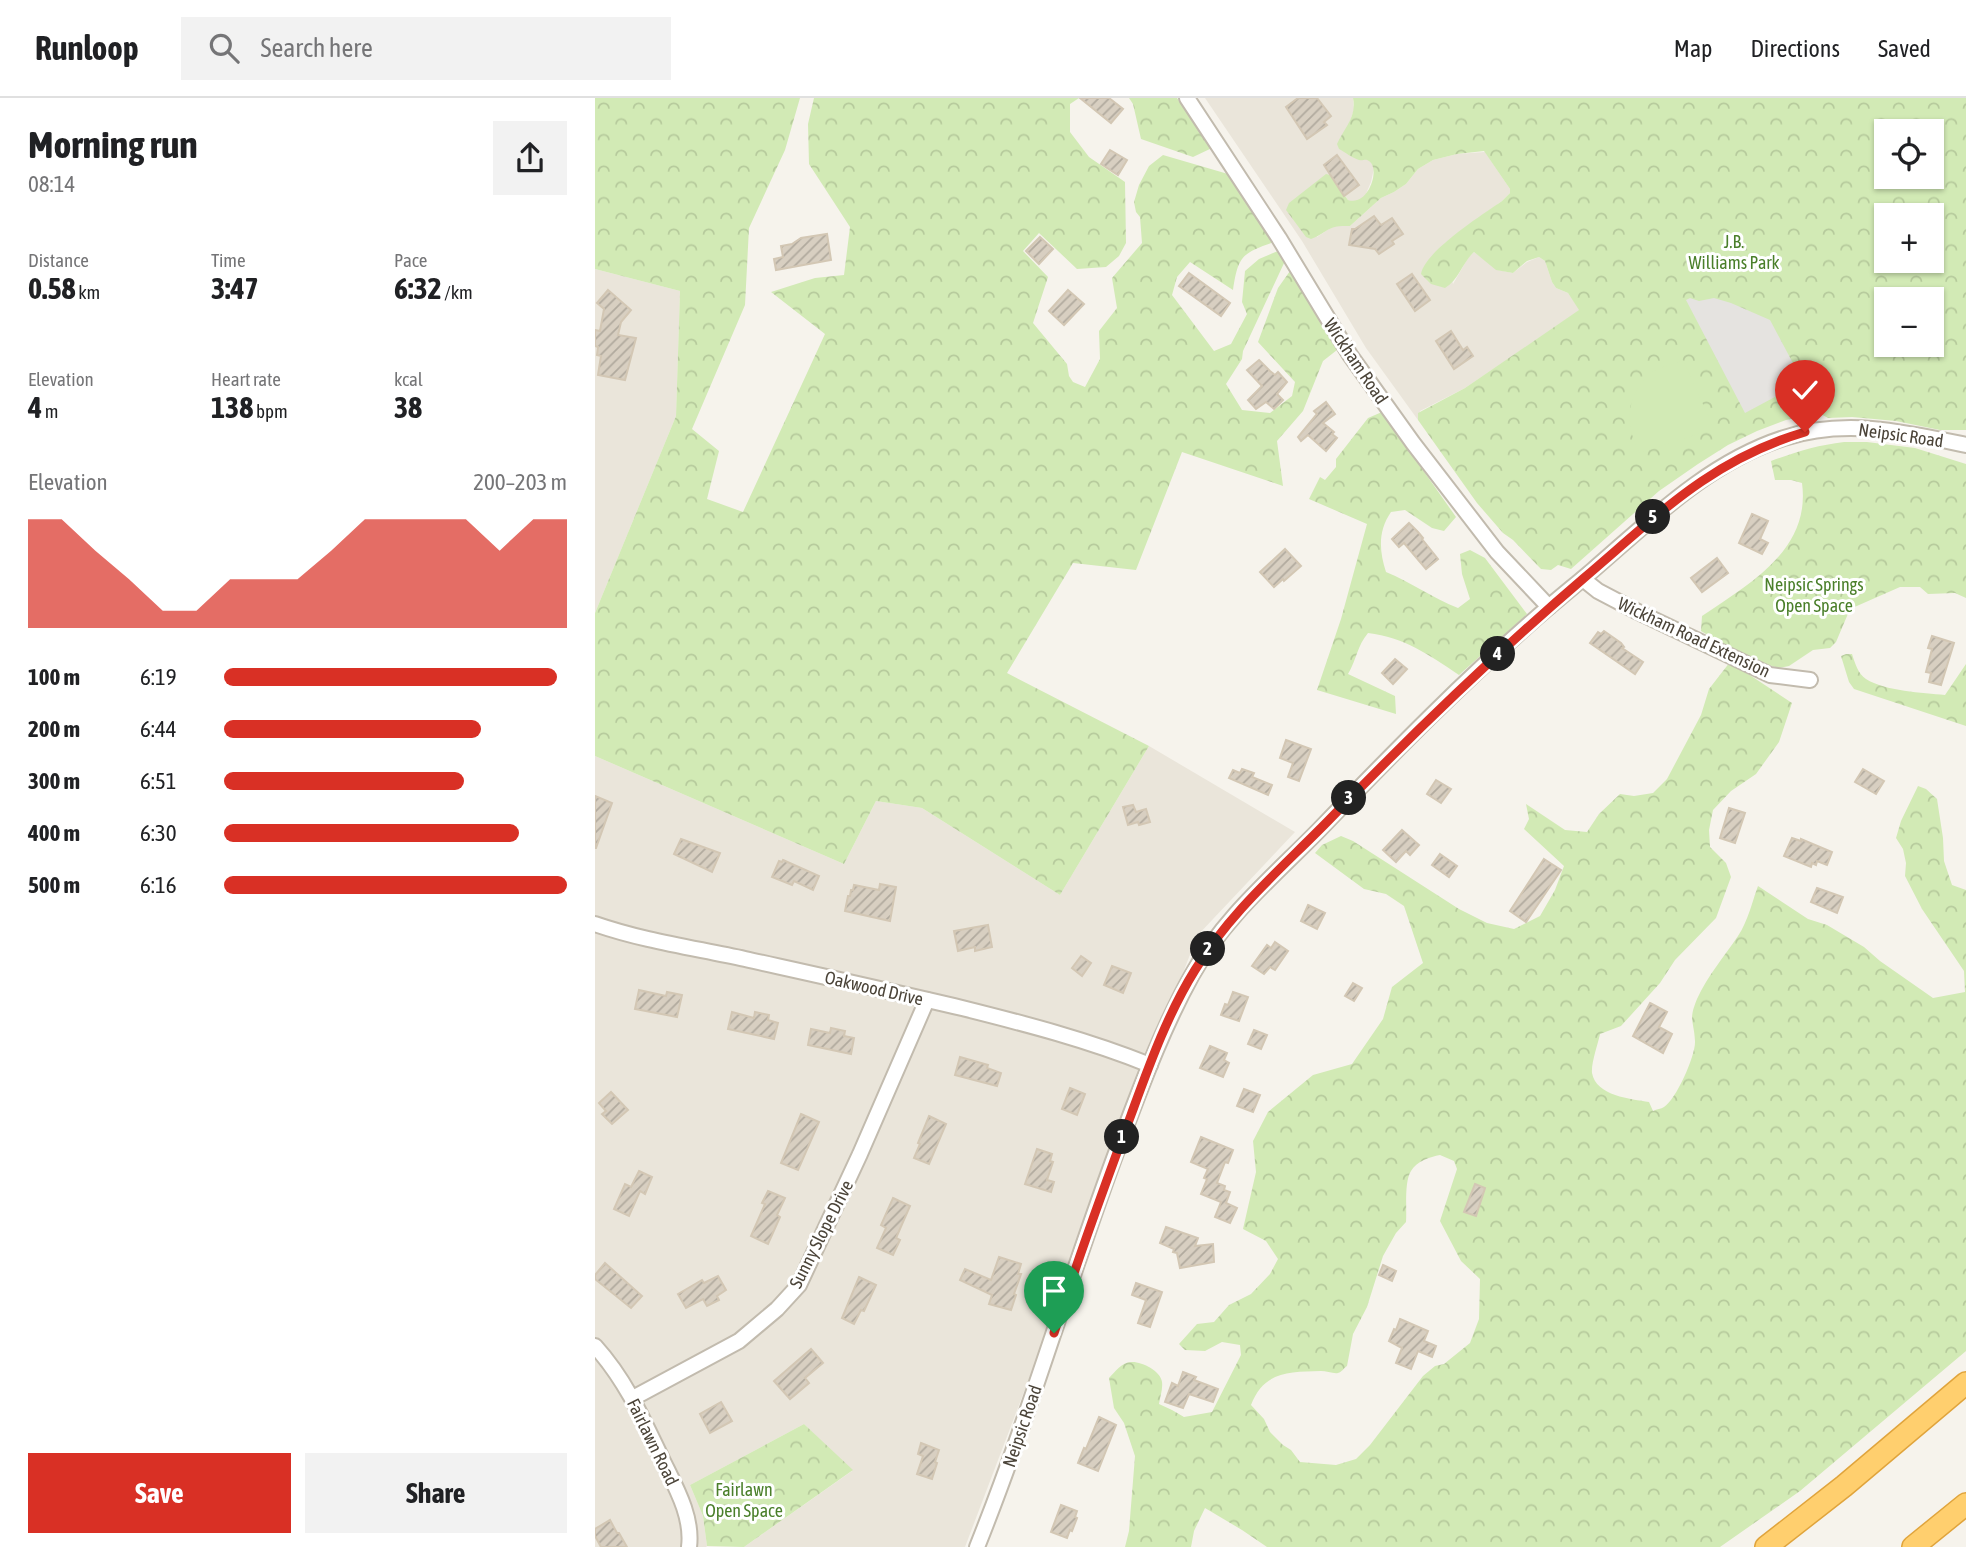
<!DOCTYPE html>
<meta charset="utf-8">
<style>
:root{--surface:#fff;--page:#f2f2f2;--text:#202124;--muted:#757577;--line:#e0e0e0;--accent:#d93025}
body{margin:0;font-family:"Asap Condensed",sans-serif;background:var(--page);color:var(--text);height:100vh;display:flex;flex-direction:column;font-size:26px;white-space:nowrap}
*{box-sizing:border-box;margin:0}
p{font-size:23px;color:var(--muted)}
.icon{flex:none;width:38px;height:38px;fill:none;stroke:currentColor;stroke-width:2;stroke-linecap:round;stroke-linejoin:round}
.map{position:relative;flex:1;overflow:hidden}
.drawer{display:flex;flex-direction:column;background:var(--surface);width:595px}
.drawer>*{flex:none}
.fabs{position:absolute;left:1279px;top:21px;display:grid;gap:14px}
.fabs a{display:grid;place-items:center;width:70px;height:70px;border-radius:0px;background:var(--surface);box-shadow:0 2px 5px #0004;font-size:35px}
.pin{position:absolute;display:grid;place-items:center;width:60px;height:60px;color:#fff;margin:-72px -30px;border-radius:50% 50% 50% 0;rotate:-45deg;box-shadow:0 0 7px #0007}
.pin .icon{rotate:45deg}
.km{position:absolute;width:35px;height:35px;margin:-18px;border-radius:50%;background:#222;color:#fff;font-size:19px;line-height:35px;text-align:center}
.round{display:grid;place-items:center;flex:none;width:74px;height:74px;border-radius:0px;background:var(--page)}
.head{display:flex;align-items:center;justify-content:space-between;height:119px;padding:0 28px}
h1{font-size:38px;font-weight:700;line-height:52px}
.metrics{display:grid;grid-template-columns:repeat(3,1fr);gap:10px;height:119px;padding:7px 28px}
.metrics div{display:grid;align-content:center}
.metrics b{font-size:30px;font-weight:700}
.metrics small{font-size:19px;font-weight:400}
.metrics p{font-size:19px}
.chart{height:196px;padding:14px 28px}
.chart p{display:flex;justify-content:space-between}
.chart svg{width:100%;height:126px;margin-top:7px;fill:var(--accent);opacity:.7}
.primary-button{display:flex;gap:14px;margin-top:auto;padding:14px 28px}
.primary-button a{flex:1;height:80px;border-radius:0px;background:var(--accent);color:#fff;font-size:28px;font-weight:700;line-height:80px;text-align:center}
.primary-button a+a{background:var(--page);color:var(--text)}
ul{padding:0 28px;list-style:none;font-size:23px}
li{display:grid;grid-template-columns:112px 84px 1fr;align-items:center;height:52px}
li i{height:18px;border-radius:9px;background:var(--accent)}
header{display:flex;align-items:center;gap:42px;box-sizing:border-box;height:98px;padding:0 35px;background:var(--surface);border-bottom:2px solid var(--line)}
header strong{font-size:33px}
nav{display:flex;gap:38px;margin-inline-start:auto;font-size:24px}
.search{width:490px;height:63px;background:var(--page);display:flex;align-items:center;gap:18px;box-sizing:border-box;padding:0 24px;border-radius:0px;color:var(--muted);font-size:26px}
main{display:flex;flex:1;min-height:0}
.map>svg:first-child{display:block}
</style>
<header>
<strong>Runloop</strong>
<div class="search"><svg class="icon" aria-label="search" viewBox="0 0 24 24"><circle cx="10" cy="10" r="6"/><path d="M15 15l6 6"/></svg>Search here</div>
<nav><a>Map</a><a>Directions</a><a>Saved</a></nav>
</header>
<main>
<section class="drawer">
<div class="head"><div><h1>Morning run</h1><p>08:14</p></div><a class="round"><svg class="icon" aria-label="share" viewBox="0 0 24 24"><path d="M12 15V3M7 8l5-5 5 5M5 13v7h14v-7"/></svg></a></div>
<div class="metrics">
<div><p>Distance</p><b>0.58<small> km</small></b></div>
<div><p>Time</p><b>3:47</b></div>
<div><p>Pace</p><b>6:32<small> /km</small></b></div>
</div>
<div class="metrics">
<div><p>Elevation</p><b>4<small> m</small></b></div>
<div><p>Heart rate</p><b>138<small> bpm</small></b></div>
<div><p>kcal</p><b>38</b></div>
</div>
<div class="chart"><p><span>Elevation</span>200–203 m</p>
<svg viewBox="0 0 160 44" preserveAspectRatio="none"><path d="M0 44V6L10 6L20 17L30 27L40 38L50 38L60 27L70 27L80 27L90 17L100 6L110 6L120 6L130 6L140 17L150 6L160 6V44z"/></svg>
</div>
<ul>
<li><b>100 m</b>6:19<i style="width:97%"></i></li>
<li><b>200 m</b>6:44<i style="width:75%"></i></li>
<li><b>300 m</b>6:51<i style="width:70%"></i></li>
<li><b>400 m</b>6:30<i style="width:86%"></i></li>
<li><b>500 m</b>6:16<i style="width:100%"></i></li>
</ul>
<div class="primary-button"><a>Save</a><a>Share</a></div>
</section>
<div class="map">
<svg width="1371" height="1449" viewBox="0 0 1371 1449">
<defs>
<pattern id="forest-crowns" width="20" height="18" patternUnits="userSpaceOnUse" patternTransform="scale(1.75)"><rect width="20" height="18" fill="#d2eab5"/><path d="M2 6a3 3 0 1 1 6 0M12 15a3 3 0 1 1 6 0" fill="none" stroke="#b6ca9c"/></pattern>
<pattern id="building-hatch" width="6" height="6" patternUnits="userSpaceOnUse" patternTransform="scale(1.75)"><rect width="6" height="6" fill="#d8cfc1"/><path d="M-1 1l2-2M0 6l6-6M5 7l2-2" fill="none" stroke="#b1aa9e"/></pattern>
</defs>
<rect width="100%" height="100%" fill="#f6f3ec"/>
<g fill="#eae5da">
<path d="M610,0H758L759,12L752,31L745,40L776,64L779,70L776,84L770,98L767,102L757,104L753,102L735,77L722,139L740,127L755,128L786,100L799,94L811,86L823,71L838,62L862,56L890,54L915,91V95L907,103L849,146L858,186L873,160L879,154L903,172L918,175L932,164L944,159L950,163L957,184L961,190L973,195L985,212L870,290L825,313L823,322L771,250L707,143Z"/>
<path d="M0,171L85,193L81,318L0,515Z"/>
<path d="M554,648L700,734L602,838L370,1449H149L257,1373L209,1326L95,1387L108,1418L112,1448L111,1449H0V658L249,766L281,703L327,710L465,797Z"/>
</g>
<g fill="url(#forest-crowns)" fill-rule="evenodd">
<path d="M0,0H205L190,52L154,130L150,207L97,331L124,353L112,401L148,414L230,236L176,194L220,180L249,177L255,129L214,66L213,26L219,0H484L475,6V34L494,59L530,84L531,145L524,158L511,169L482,171L444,135L428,153L453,179L438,225L472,266L474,278L478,284L490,289L505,261L504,233L522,210L517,180L547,145L545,119L541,114L539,104L544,87L554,68L568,57L633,76L679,144C647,155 643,158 638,192L595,164L582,179L577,197L619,253L636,246L652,216L647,204L650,173L664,161L683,153L690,163L648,253L647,261L631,286L647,312L675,315L697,298L700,284L663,244L683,190L695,173L742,252L728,263L708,313L682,343L688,388L587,354L541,472L478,465L412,575L554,648L465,797L327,710L281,703L249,766L0,658V515L81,318L85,193L0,171Z"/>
<path d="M534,0H582L617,50L598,59L546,41L538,6Z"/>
<path d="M758,0H1371V332H1345L1301,323L1257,319L1233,320L1224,315L1191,322L1162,333L1133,347L1103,366L1064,393L976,471L963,467L956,472L946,471L918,442L908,435L882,405L823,322V315L870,290L984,212L973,195L961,190L957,184L950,163L944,159L932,163L918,175L901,172L879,154C867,165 864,182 850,190L836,186L826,176C830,153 887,117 907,103L915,95V91L889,53L862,56L838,62L823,71L811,86L799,94L786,100L755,128C732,127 735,133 716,141L711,139L691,112L694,105L731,76L735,77L753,102C773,109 786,71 774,63C770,60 769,63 764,62C757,60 750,54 744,51L742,46C749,30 762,19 758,0ZM1292,33H1337V79H1292ZM1292,117H1337V163H1292ZM1292,201H1337V247H1292Z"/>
<path d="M787,314L861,419L849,433L837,430L810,412L796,414C783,433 784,452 791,474C816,484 837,500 863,510L875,501L867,476L865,456L875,452L890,460L932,516L864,577C834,557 809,539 773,535C762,548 762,561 753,576L800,598L801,616L722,592L746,521L772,426L714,401L725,379L730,382L741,369V361L773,320Z"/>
<path d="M1249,344H1272L1320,350L1371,366V500L1360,495L1333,496L1325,489H1305L1255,511L1241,544L1235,550L1218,552L1194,568L1184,570L1153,561L1106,533L1107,518C1155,485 1216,452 1207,385L1196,382H1180L1176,363C1201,354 1223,347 1249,344Z"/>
<path d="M1251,556H1257C1260,565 1263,576 1271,581C1290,593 1328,595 1350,597L1371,566V628L1259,591L1254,584L1246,558Z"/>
<path d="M1135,564L1197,605L1184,644L1161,676L1136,693L1118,712L1114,732L1115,749L1131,765L1136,779L1121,820L1080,862L1065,885L1026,928L1005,936C1003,946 996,965 997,975C1001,998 1036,1001 1054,1004L1058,1013C1062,1011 1066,1011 1069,1009C1081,1002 1101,957 1100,943C1099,922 1093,923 1102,901C1113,877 1129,859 1143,838C1153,823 1157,804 1163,788L1213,821L1232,827L1269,849L1285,863L1338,900L1370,894L1369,873L1327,811L1310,778L1311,765L1308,751L1301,740L1306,723L1323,688L1331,691L1342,701L1348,740L1349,763L1357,787L1371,792V1253L1205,1393L1125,1449H672L647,1432L610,1410L599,1433L596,1449H530L534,1433L540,1358L529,1325L519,1310L514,1280C520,1274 527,1264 536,1264C546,1263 566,1273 567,1284C568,1291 565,1299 564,1306L577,1312L589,1319L617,1314L646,1257L645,1247L627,1244L610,1253L590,1252L584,1246L602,1226L619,1224L634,1207L656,1196L675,1176L683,1161L671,1143L648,1131L661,1074L658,1043L673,1014L718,977L757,966L788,921L797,889L828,865L809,808L791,796L769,791L720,755L727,747L746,738L758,743L864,811L892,825L919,831L945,818L960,792L969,768L929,731L934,721L931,706L970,732L992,734L1004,716L1025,696L1039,698L1058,695L1072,681L1106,617L1114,591ZM845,1057L859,1063L862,1071L845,1123L866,1163L885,1181L884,1221L875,1245L849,1266L840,1268L828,1278L775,1347L761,1361L741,1367L705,1364L696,1352L688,1347L675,1334L669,1321L656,1307C669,1273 694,1274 726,1273C731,1273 739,1276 743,1275C747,1274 749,1270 752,1268L758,1236L772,1209L788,1158L801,1135L811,1124C812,1111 809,1084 816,1073C822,1063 835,1059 845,1057Z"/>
<path d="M209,1326L258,1372L149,1449L112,1448L108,1418L95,1387Z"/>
</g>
<path fill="#d2eab5" d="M1088,262L1117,326L1116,332L1045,355C1031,330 1030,304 1049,282C1051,280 1055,276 1057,274C1066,269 1078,266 1088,262Z"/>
<path fill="#e5e3e0" d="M1095,200L1104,203L1119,200L1136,205L1175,222L1208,284L1150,315L1091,202Z"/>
<g fill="url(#building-hatch)" stroke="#d3c7b4" stroke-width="2">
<path d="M485,0H514L528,11L516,25Z"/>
<path d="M703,0H722L736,18L729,24L732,27L712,41L691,9Z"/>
<path d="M515,52L532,62L523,77L506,66Z"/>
<path d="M742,57L764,87L749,98L729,67Z"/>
<path d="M779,118L786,127L797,120L808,136L797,143L799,146L784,156L780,151L754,147L757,131H760Z"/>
<path d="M232,136L236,162L181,172L179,161L188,159L186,148L197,146L206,140Z"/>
<path d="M445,139L458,151L444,166L431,153Z"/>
<path d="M594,175L635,205L626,218L584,188Z"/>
<path d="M817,176L835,202L820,213L802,186Z"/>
<path d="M13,192L36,212L26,224L23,237L41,240L30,282L3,277L6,258L2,257L3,249L0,248V232L5,233L9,211L2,205Z"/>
<path d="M473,192L489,206L469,227L454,213Z"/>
<path d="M856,233L868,252L872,249L878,258L859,271L841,243Z"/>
<path d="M664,262L675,273L680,277L683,274L692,284L682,296L688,302L679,311L671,304L661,311L653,302L667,288L652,272Z"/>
<path d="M731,304L740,316L728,325L739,334L737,336L742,340L731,353L713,337L706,343L703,339L722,316L719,313Z"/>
<path d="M1157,416L1173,423L1165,441L1173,445L1167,456L1144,445Z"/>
<path d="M814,425L823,434L828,440L827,441L843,461L831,471L809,445L804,449L797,441Z"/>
<path d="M690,451L706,468L689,483L688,481L679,489L665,474Z"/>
<path d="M1122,460L1133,475L1107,494L1096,480Z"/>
<path d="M1009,533L1026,545L1029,549L1027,550L1048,564L1040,576L995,545L1003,534L1006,536Z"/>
<path d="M1337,538L1359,545L1346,587L1334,584L1336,575L1331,574L1337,551L1333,550Z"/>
<path d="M800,561L812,571L798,586L787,575Z"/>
<path d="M691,642L716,651L704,683L693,679L698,665L685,660Z"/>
<path d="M647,671L659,675L657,679L677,687L673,697L634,680L638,672L645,675Z"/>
<path d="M1268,671L1289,683L1281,696L1260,684Z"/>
<path d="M841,682L856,691L846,705L832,696Z"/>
<path d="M0,698L17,705L1,750H0Z"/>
<path d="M538,707L541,714L551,711L555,724L544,727L543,724L533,727L528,709Z"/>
<path d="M1134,710L1150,715L1140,745L1125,740Z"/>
<path d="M807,732L824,747L815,757L811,753L801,764L788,752Z"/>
<path d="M1197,740L1206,743V741L1237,754L1232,767L1222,763L1221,767L1217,765L1216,769L1189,758Z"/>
<path d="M86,741L125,755L117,774L79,756Z"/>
<path d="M845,756L862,768L854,779L837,767Z"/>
<path d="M949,761L966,772L931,824L915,813Z"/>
<path d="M188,762L224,778L218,792L199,783L197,787L177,779L184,763L187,764Z"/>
<path d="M285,786L301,789L295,823L250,813L253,798H255L256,792H258L259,787L284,792Z"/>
<path d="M1222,790L1248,799L1242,815L1216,804Z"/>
<path d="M713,807L730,815L722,831L706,823Z"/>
<path d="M393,827L397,849L380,853V849L363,853L359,833Z"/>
<path d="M680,844L693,853L680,872L675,869L669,876L657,868L672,847L676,850Z"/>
<path d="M486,858L496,865L487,878L477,870Z"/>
<path d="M517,868L536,875L528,895L509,887Z"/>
<path d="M758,885L767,890L759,903L750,898Z"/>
<path d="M44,892L71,898L72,894L87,897L82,919L40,911Z"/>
<path d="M638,894L653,899L644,923L626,917L630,906L633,907Z"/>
<path d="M1055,905L1072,914L1064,929L1077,936L1068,955L1038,938Z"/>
<path d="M137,914L159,920L160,914L174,917L173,922L183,925L179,941L133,931Z"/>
<path d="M236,930L250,933L249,938L259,940L256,956L213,947L216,931L235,935Z"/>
<path d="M659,932L672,937L666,951L653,946Z"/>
<path d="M615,948L632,955L629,962L634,965L628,979L605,970Z"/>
<path d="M365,959L393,967L392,970L406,975L402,988L360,977Z"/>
<path d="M475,990L490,996L482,1017L467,1011Z"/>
<path d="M649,991L665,997L658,1014L642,1008Z"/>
<path d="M16,994L33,1012L17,1026L7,1016L11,1013L4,1005Z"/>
<path d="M206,1016L224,1024L203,1072L186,1065Z"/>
<path d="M334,1018L351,1026L334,1066L319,1060L325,1046L323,1045Z"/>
<path d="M606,1039L638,1052L633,1065L630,1064L622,1085L630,1088L629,1092L635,1094L631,1105L642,1110L635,1125L620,1119L626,1104L606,1096L612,1081L609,1080L613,1071L596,1064Z"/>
<path d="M442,1051L457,1056L455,1063L458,1064L452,1082L459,1084L456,1094L430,1086Z"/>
<path d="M44,1073L57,1079L50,1096L45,1093L34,1118L19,1111L30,1086L36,1089Z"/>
<path d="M880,1086L890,1090L881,1118L869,1114Z"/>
<path d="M173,1093L190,1100L182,1117L185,1119L173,1146L156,1138L170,1106L167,1105Z"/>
<path d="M298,1100L315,1108L301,1140L305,1142L298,1157L282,1150L291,1130L286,1127Z"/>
<path d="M571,1129L603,1140L600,1148L618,1146L619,1164L585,1170L582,1155L578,1154L579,1151L565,1145Z"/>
<path d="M404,1159L426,1166L423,1176H426L419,1196L421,1197L416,1212L394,1206L397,1197L365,1182L370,1171L396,1182Z"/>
<path d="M10,1165L47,1198L36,1210L0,1181V1177Z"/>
<path d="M788,1167L801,1173L797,1183L784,1177Z"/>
<path d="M123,1178L131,1192L122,1198L124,1202L112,1208L108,1201L91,1210L83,1196L107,1182L109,1185Z"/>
<path d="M264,1179L281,1187L269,1213L266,1212L259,1226L247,1220Z"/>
<path d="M541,1185L567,1194L555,1229L543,1225L551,1202L537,1197Z"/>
<path d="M805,1221L833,1233L829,1243L841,1248L837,1259L823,1253L816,1271L801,1265L807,1250L794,1243L799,1231L801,1232Z"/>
<path d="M216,1251L228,1265L210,1280L214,1285L195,1301L179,1283Z"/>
<path d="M588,1274L601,1279L599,1282L623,1291L618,1304L594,1296L588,1310L570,1304L577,1285L583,1288Z"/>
<path d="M126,1304L137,1323L115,1335L105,1316Z"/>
<path d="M504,1319L521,1327L503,1373L483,1365L489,1350L491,1351Z"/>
<path d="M326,1345L344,1352L340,1364L342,1365L337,1381L322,1376L328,1358L323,1356Z"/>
<path d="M466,1407L482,1413L480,1419L482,1420L477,1433L475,1432L472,1440L456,1434Z"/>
<path d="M15,1422L22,1435H24L32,1449H6L0,1438V1431Z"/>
</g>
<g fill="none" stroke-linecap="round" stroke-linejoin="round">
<defs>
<g id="minor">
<path d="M592,0L684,140L755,257L818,345L902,454L954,509"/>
<path d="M988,481L1003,493L1043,514L1175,577L1215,582"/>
<path d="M0,826C49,843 100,850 150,861C222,877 295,893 367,910C431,926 493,942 555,967"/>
<path d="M0,1248C30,1281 48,1321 67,1361C80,1388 98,1418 94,1449"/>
<path d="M38,1300L144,1243L182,1211L204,1187L265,1056L332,902"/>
<path d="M382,1449C435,1317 474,1180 524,1047C546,989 567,931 597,877C628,820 679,778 724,732C798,655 873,578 955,508C969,496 984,484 998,472C1056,422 1114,364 1189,340C1250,320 1310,334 1371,347"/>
</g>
<g id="highway">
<path d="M1171,1449L1249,1388L1371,1285"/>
<path d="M1318,1449L1371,1406"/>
</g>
</defs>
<use href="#minor" stroke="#c2bbae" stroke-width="18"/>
<use href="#highway" stroke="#e0a43c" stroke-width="24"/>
<use href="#minor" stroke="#fff" stroke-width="14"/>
<use href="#highway" stroke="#ffcf6e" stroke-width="21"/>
</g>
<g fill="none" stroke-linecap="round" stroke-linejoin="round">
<defs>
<path id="route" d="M459,1235C483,1161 509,1089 536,1017C554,968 572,917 600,872C635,814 686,771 733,723C815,638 899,557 989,480C1061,419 1115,362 1210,334"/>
</defs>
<use href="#route" stroke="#fff" stroke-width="14"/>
<use href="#route" stroke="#d93025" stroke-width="9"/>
</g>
<g text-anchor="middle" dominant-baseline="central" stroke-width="6" stroke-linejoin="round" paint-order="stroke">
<g font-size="18" fill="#4a7f2a" stroke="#fff">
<text x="1139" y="143">J.B.<tspan x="1139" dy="21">Williams Park</tspan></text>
<text x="1219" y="486">Neipsic Springs<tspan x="1219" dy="21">Open Space</tspan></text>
<text x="149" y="1391">Fairlawn<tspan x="149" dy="21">Open Space</tspan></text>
</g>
<g font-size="18" fill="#4b4439" stroke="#fff">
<text transform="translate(761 263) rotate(56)">Wickham Road</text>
<text transform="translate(1306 337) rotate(8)">Neipsic Road</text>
<text transform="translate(1099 539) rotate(25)">Wickham Road Extension</text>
<text transform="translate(279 890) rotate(13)">Oakwood Drive</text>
<text transform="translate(226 1136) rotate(-63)">Sunny Slope Drive</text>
<text transform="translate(427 1328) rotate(-71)">Neipsic Road</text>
<text transform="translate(58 1344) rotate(64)">Fairlawn Road</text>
</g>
</g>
</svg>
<div class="fabs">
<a><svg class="icon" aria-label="locate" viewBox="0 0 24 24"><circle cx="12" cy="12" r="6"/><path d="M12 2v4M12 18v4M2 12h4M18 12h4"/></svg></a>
<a>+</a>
<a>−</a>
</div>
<div class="pin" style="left:459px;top:1235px;background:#1e9e55"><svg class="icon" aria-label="arrive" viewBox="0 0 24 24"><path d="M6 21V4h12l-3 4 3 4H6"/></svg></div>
<div class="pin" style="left:1210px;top:334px;background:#d93025"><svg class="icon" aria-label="check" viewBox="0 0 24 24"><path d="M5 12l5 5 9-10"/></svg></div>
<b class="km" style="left:527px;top:1039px">1</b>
<b class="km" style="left:613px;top:851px">2</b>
<b class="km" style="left:754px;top:700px">3</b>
<b class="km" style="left:903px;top:556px">4</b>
<b class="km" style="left:1058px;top:419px">5</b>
</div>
</main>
